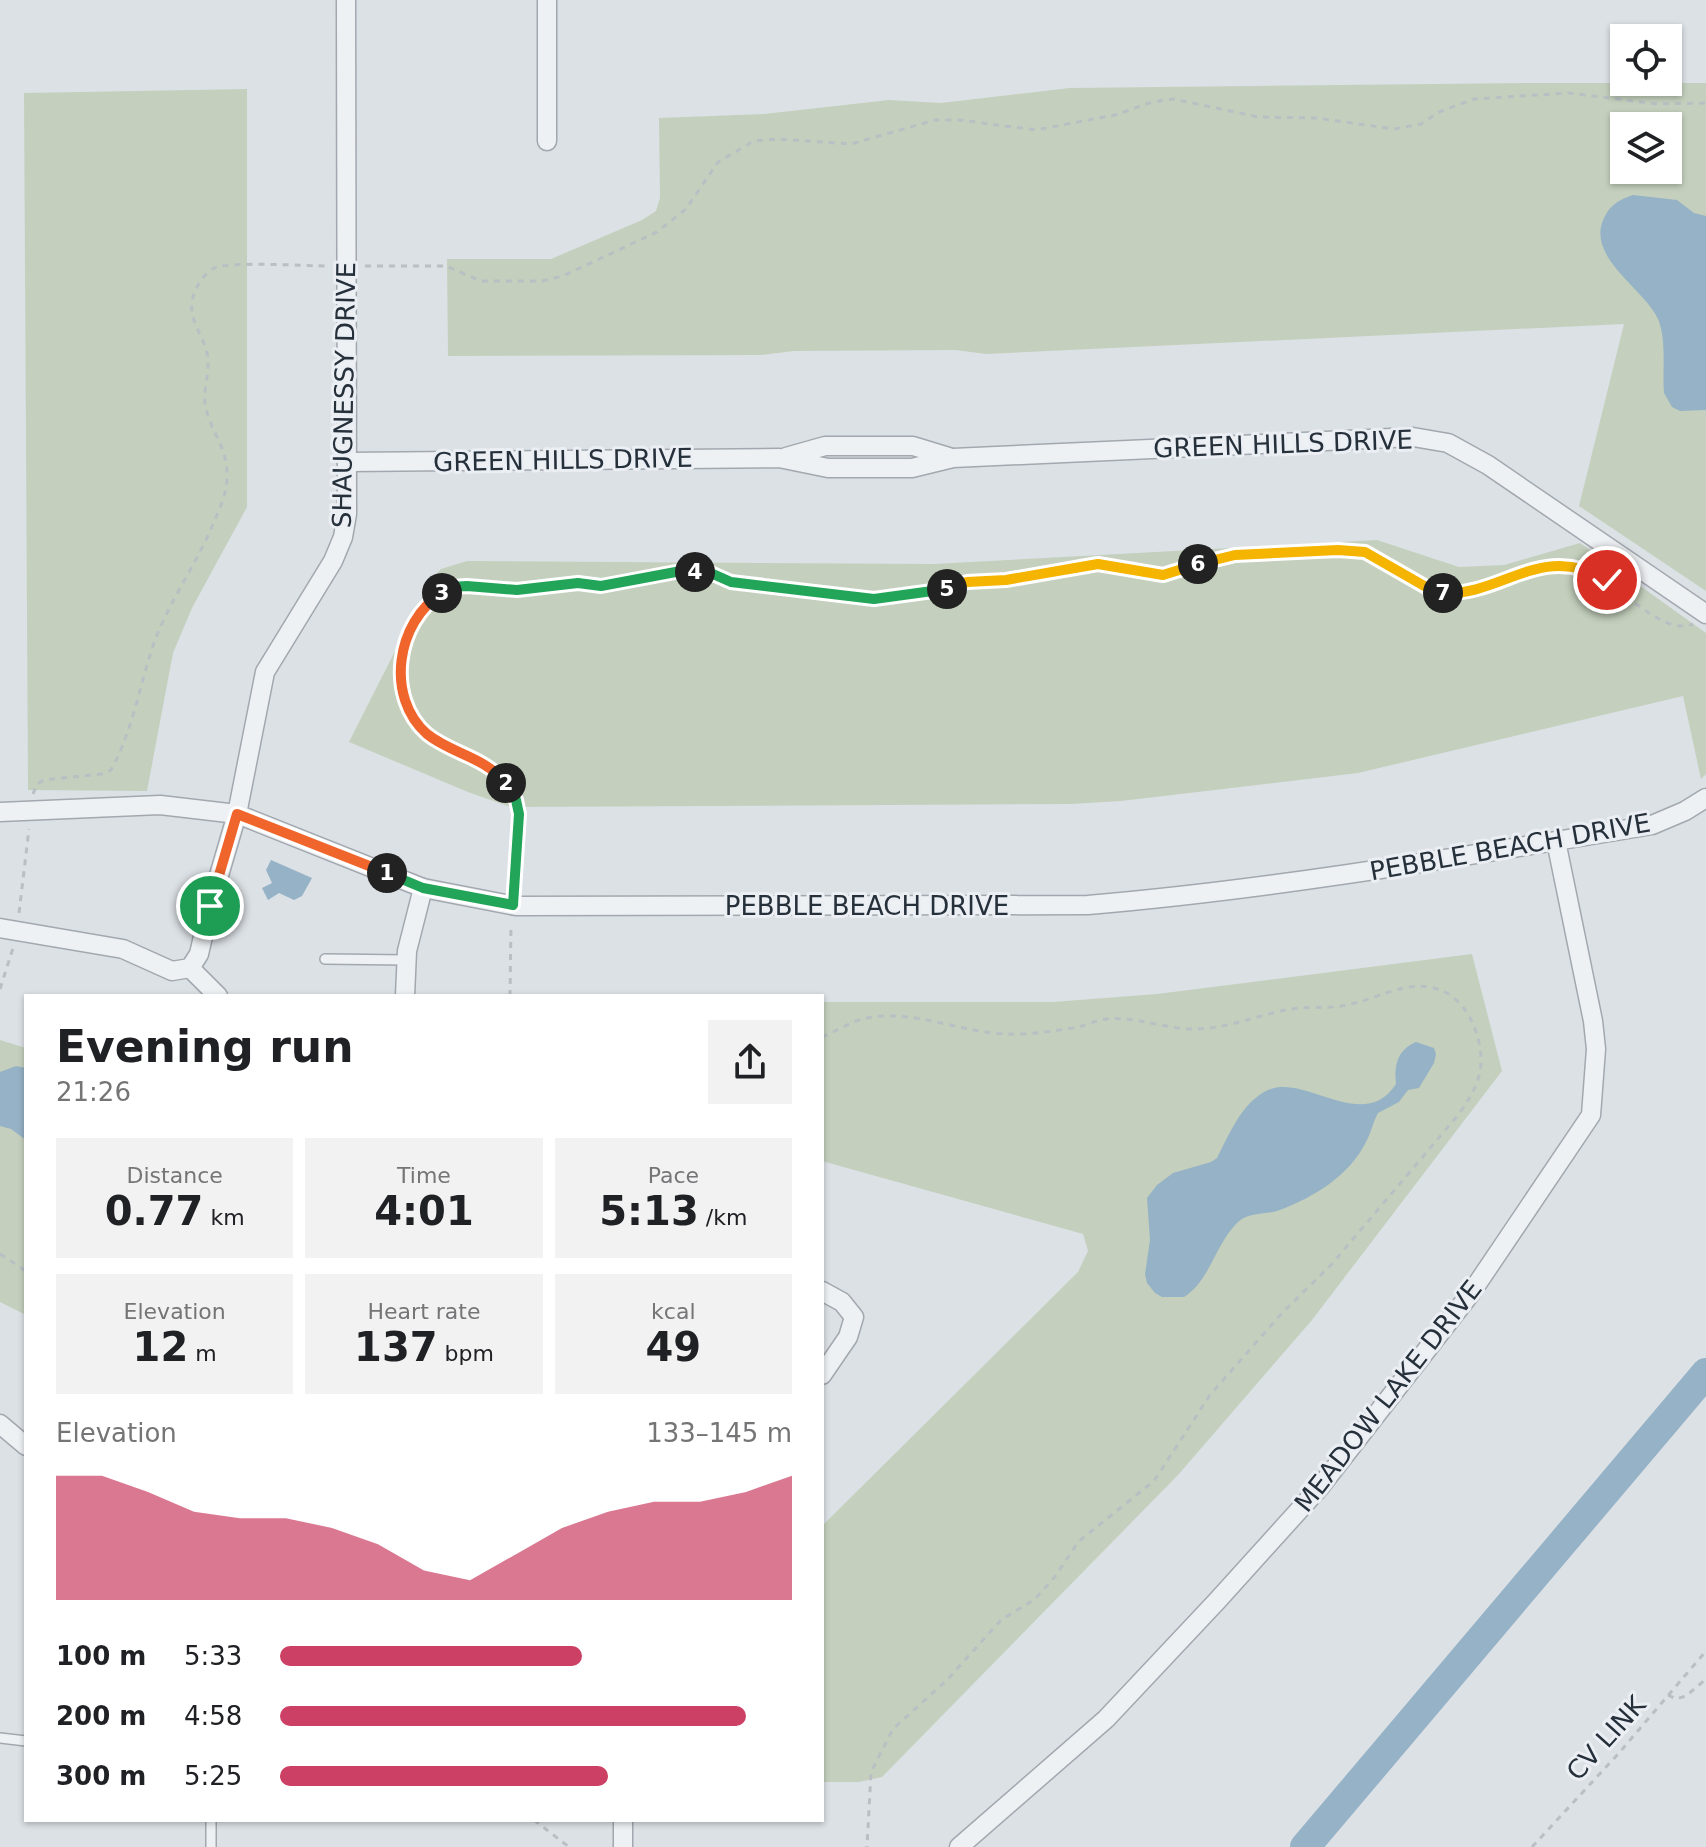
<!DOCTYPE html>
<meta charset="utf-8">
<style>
:root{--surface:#fff;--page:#f2f2f2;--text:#202124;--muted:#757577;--accent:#cb4064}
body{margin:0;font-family:"DejaVu Sans",sans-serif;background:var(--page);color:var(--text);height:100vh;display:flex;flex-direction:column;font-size:30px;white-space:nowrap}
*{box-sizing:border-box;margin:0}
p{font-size:26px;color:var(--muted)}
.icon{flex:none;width:44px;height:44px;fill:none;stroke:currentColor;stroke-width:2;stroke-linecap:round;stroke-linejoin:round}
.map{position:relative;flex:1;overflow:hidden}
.details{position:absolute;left:24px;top:994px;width:800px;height:828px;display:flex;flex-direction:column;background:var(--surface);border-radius:0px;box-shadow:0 2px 6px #0004}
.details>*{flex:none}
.buttons{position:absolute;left:1610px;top:24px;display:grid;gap:16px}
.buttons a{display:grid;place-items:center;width:72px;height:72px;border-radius:0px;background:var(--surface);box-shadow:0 2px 6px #0004;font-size:40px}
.pin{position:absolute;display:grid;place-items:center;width:68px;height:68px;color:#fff;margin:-34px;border:4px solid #fff;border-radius:50%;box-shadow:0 2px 8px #0007}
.km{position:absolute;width:40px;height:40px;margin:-20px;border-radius:50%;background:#222;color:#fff;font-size:22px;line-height:40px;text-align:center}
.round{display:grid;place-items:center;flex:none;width:84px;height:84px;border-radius:0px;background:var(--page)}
.headline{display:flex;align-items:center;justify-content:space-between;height:136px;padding:0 32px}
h1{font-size:44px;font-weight:600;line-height:60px}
.stats{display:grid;grid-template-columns:repeat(3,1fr);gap:12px;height:136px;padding:8px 32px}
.stats div{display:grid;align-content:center;border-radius:0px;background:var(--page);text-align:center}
.stats b{font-size:40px;font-weight:600}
.stats small{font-size:22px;font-weight:400}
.stats p{font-size:22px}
.chart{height:224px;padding:16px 32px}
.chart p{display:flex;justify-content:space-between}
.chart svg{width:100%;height:144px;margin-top:8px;fill:var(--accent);opacity:.7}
ul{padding:0 32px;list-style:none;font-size:26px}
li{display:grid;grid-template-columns:128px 96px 1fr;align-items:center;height:60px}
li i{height:20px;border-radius:10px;background:var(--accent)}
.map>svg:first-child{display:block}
</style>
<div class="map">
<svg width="1706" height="1847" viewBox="0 0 1706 1847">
<rect width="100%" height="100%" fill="#dce1e6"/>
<g fill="#c4d0bd" fill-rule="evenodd">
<path d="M1535,83H1706V591L1579,506L1624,324L986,354L955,350L794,351L761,355L448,356L447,259H551L642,220L656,211L660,198L659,118L764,114L889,100L941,103L1070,88ZM1624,126H1668V170H1624Z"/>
<path d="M247,89V507L192,608L173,653L147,791L28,790L24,93Z"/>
<path d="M1377,540L1459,567L1504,565L1580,543L1706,633V774L1701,779L1683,696L1358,773L1121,801L1071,804L510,807L468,792L349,742L432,578L441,569L467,561L934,564Z"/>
<path d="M1472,954L1502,1071L1312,1320L1178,1475L882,1777L859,1782H822V1526L1078,1272L1088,1251L1083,1234L822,1161V1002H1053L1157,994Z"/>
<path d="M0,1040L26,1048V1315L0,1302Z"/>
</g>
<g fill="#96b2c6">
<path d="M1633,195L1677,200L1694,213L1706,216V410L1680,411L1672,407L1664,393C1662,370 1667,341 1658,319C1645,289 1583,256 1605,216C1611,204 1621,199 1633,195Z"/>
<path d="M271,860L312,878L302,896L294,900L279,893L268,900L262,888L272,883L266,870Z"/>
<path d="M1416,1042L1434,1048L1436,1054L1434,1063L1419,1088L1408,1090L1399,1102L1378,1113C1373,1122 1371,1133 1366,1142C1349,1176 1314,1197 1280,1210C1266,1215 1249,1212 1238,1222C1215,1244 1210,1281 1184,1297H1162L1155,1293L1147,1283L1145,1274L1150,1240L1147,1198L1157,1185L1173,1173L1211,1162L1217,1158C1229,1135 1240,1106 1264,1092C1302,1069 1362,1136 1396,1084C1394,1066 1397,1050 1416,1042Z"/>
<path d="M16,1066L26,1068V1140L11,1129L0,1126V1072Z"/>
</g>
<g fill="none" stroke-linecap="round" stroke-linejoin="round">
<path stroke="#96b2c6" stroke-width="30" d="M1305,1847L1706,1373"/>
<defs>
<g id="service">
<path d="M325,959L407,960"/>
<path d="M0,1738L26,1741"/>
<path d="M211,1820V1847"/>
</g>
<g id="minor">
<path d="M547,141V0"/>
<path d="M786,457L825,446H913L949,457"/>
<path d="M347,462L779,458L828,468H912L953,458L1413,437L1448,443L1488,465L1706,614"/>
<path d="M0,812L160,805L237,814L423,888L516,906L1088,905C1277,889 1465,856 1652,825L1685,811L1706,798"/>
<path d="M0,928L123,949L172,971L190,968L199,954L210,906L237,814L265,672L333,561L343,537L347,514L346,0"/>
<path d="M190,968L218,996"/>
<path d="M405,996L407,951L423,888"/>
<path d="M822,1291L842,1302L854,1317L848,1337L822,1375"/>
<path d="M0,1424L26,1446"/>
<path d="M623,1847V1820"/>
<path d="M959,1847L1106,1719L1217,1601L1320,1487L1471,1293L1591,1115L1596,1049L1593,1021L1556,841"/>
</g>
</defs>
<use href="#service" stroke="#a2a8af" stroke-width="12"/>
<use href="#minor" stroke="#a2a8af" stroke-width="21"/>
<g stroke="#babfc4" stroke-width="3" stroke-dasharray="6 6" stroke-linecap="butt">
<path d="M365,266H446L481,281H542L563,276L657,232L686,209L718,162L754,141L778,139L851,144L935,120H959L1036,130L1115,115L1152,102L1174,99L1258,117L1317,118L1394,129L1421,124L1439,112L1474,99L1569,93L1656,104L1706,103"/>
<path d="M33,794L37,784L44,780L101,774L111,770C132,732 139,689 152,649C166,606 193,570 211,529C218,512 227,495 227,477C228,448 212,434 206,409C202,393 209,377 208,361C207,332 177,317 201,280C204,276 210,270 214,268C235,261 304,266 330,266"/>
<path d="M515,888L519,814L510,787L486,764L431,737L418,725L409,711L402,690L401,661L403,644L432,599L452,587L517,590L578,583L601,586L681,571L713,574L731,582L752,585L874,599L944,590L967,582L1006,580L1098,564L1163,575L1235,555L1338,550L1365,552L1433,591C1488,602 1521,555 1582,570C1616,578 1660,638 1693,624"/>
<path d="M19,913L29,829"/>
<path d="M0,989L13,948"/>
<path d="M510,996L511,924"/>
<path d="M822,1037C837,1031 851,1021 867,1018C912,1009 960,1032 1005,1034C1028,1035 1055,1031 1078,1027C1087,1025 1097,1020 1107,1019C1137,1016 1167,1030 1197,1029C1230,1028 1260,1014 1292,1009C1310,1006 1329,1009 1347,1005C1378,999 1408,978 1440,990C1469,1000 1485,1042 1480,1071C1477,1088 1468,1100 1459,1114L1331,1265L1283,1312L1210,1395L1154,1481L1079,1541L1054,1578L1035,1599L1001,1620L947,1680L893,1729L871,1772L867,1847"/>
<path d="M0,1254L26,1271"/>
<path d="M1668,1695L1676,1699L1686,1696L1706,1679"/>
<path d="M534,1820L569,1847"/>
<path d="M1532,1847L1619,1753L1706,1651"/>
</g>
<use href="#service" stroke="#eef1f4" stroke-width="9"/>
<use href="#minor" stroke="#eef1f4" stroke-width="18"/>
</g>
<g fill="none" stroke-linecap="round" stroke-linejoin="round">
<defs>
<path id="split-1" d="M210,906L237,814L387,873"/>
<path id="split-2" d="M387,873L423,888L513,905L519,814L516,800L506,783"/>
<path id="split-3" d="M442,593C396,622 385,697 427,734C452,754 483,756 506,783"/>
<path id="split-4" d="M442,593L452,587L467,586L517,590L578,583L601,586L681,571L695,572"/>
<path id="split-5" d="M695,572L713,574L731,582L874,599L947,589"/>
<path id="split-6" d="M947,589L967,582L1006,580L1098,564L1163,575L1198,564"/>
<path id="split-7" d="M1198,564L1235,555L1338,550L1365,552L1433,591L1443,593"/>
<path id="split-8" d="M1443,593C1503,596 1541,541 1607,580"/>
</defs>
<use href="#split-1" stroke="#fff" stroke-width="16"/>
<use href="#split-2" stroke="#fff" stroke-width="16"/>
<use href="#split-3" stroke="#fff" stroke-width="16"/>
<use href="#split-4" stroke="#fff" stroke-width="16"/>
<use href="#split-5" stroke="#fff" stroke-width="16"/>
<use href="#split-6" stroke="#fff" stroke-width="16"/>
<use href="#split-7" stroke="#fff" stroke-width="16"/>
<use href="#split-8" stroke="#fff" stroke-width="16"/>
<use href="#split-1" stroke="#f0652b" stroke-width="10"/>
<use href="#split-2" stroke="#22a559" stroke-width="10"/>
<use href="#split-3" stroke="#f0652b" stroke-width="10"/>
<use href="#split-4" stroke="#22a559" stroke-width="10"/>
<use href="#split-5" stroke="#22a559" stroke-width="10"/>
<use href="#split-6" stroke="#f5b400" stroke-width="10"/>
<use href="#split-7" stroke="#f5b400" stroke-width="10"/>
<use href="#split-8" stroke="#f5b400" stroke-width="10"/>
</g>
<g text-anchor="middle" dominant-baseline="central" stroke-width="6" stroke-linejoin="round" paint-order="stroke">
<g font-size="26" fill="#26303b" stroke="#ebeff4">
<text transform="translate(344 395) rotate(-89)">SHAUGNESSY DRIVE</text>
<text transform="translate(1283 444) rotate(-2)">GREEN HILLS DRIVE</text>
<text transform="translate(563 460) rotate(-1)">GREEN HILLS DRIVE</text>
<text transform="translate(1510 847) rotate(-10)">PEBBLE BEACH DRIVE</text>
<text x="867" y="906">PEBBLE BEACH DRIVE</text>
<text transform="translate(1388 1396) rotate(-52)">MEADOW LAKE DRIVE</text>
<text transform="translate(1606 1738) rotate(-48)">CV LINK</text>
</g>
</g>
</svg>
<div class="buttons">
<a><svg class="icon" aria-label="locate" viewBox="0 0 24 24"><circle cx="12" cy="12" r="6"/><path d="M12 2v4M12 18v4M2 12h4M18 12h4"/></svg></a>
<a><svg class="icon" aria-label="layers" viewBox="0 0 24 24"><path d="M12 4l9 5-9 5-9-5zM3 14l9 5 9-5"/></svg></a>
</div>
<div class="pin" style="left:210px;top:906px;background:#1e9e55"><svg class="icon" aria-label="arrive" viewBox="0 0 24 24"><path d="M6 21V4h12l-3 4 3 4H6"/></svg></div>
<div class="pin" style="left:1607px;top:580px;background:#d93025"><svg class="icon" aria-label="check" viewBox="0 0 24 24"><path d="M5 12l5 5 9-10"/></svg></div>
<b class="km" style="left:387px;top:873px">1</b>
<b class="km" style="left:506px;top:783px">2</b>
<b class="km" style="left:442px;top:593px">3</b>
<b class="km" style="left:695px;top:572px">4</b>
<b class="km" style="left:947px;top:589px">5</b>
<b class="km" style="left:1198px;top:564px">6</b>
<b class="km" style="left:1443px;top:593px">7</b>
<section class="details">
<div class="headline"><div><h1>Evening run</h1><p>21:26</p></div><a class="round"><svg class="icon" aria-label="share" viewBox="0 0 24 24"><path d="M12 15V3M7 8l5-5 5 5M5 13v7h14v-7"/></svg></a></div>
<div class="stats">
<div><p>Distance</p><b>0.77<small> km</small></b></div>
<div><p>Time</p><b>4:01</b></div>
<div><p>Pace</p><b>5:13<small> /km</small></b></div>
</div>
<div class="stats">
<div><p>Elevation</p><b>12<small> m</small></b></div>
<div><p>Heart rate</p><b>137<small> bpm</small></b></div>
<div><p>kcal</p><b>49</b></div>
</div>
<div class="chart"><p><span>Elevation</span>133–145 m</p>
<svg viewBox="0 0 160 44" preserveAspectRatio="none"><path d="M0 44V6L10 6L20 11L30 17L40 19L50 19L60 22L70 27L80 35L90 38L100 30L110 22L120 17L130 14L140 14L150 11L160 6V44z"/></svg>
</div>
<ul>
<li><b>100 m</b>5:33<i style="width:59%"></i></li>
<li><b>200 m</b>4:58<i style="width:91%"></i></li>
<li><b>300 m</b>5:25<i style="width:64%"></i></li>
</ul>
</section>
</div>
